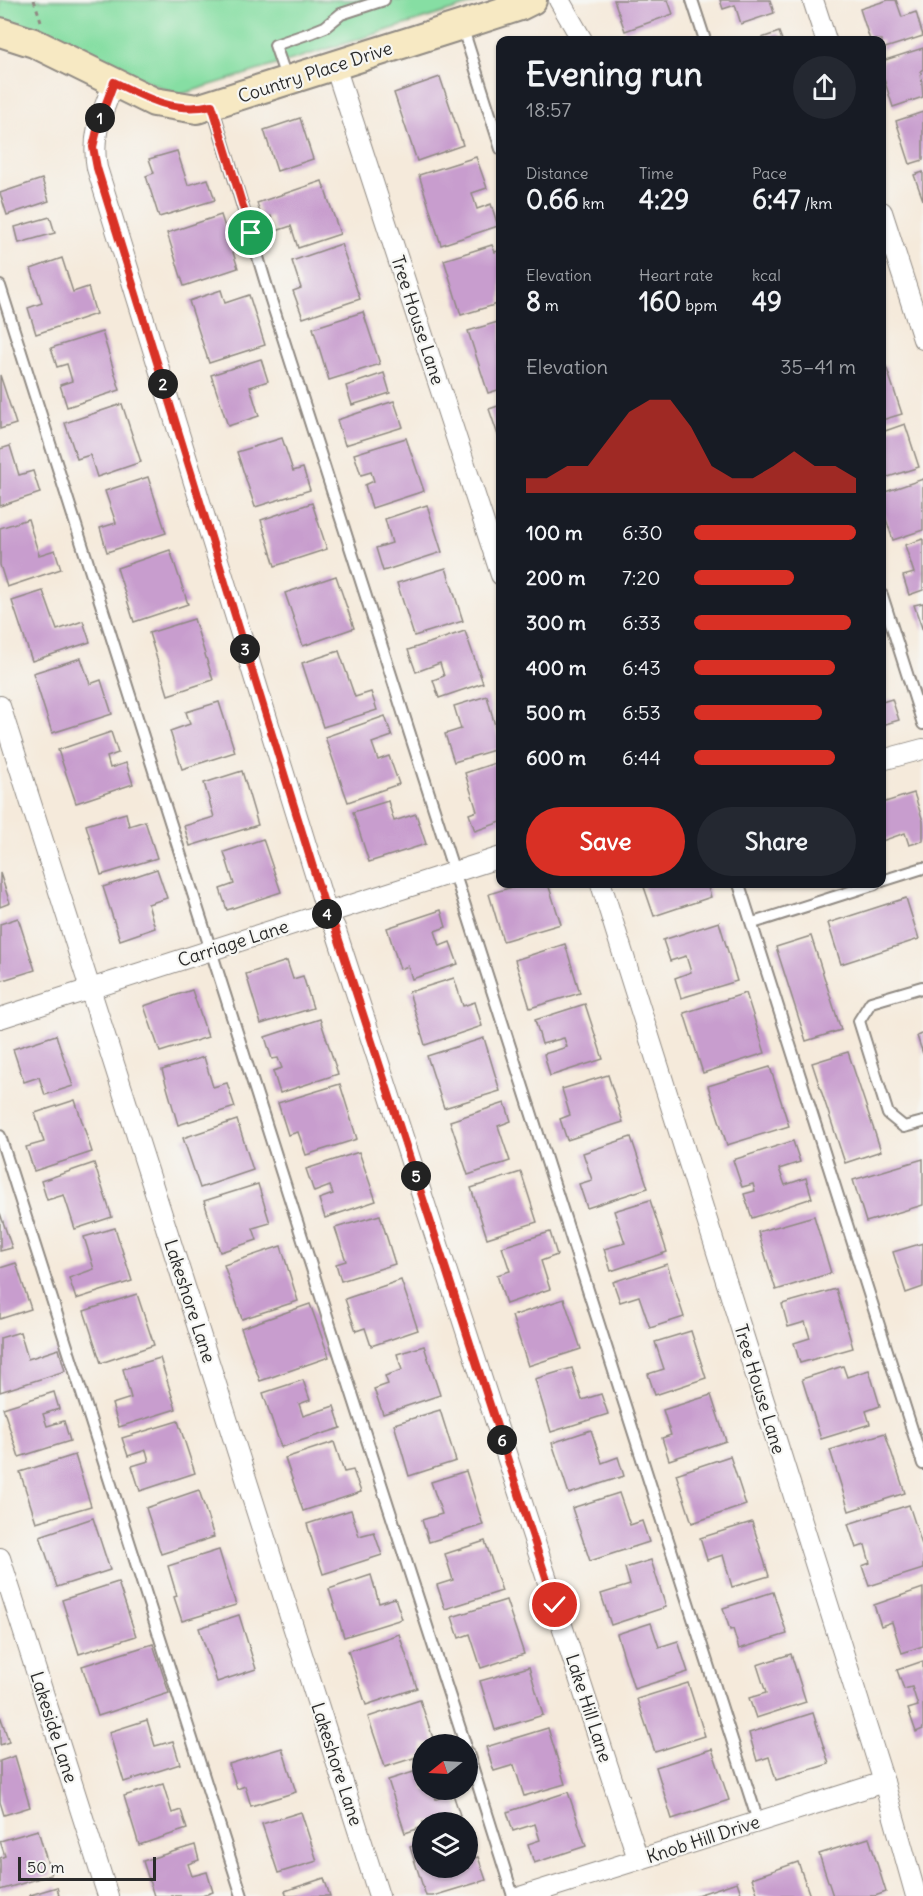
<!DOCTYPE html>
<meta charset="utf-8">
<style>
:root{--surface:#171b24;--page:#242831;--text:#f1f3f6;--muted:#9ea1a6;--accent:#d93025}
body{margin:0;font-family:Delius,sans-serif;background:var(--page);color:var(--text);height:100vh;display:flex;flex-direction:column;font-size:22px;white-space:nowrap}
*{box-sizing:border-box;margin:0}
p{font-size:20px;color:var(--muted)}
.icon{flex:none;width:33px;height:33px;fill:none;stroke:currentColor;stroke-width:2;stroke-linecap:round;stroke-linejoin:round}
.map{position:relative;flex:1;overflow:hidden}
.panel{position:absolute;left:496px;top:36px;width:390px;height:852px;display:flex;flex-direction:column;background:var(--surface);border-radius:12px;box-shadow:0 2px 4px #0004}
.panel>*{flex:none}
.needle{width:39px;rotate:252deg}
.tools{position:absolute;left:412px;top:1734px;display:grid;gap:12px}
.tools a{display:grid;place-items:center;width:66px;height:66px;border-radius:50%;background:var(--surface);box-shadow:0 2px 4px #0004;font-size:30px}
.scale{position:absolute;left:18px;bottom:15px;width:138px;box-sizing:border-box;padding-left:6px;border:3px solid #2b2b2b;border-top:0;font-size:16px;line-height:21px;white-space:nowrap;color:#2b2b2b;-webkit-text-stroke:4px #f6f6f2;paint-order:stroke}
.pin{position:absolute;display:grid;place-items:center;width:51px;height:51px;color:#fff;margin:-26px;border:3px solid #fff;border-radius:50%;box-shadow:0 2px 6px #0007}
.km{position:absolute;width:30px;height:30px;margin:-15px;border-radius:50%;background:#222;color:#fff;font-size:16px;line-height:30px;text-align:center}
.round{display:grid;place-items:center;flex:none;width:63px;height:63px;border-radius:32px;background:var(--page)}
.summary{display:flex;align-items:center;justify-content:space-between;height:102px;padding:0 30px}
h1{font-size:33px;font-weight:700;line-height:45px}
.metrics{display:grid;grid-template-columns:repeat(3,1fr);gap:9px;height:102px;padding:6px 30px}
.metrics div{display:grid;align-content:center}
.metrics b{font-size:26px;font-weight:700}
.metrics small{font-size:16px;font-weight:400}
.metrics p{font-size:16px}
.chart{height:168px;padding:12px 30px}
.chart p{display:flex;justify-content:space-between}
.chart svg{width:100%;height:108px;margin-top:6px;fill:var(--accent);opacity:.7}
.primary-button{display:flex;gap:12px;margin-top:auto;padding:12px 30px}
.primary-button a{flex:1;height:69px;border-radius:36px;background:var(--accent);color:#fff;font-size:24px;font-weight:700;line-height:69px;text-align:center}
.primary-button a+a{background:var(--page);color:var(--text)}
ul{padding:0 30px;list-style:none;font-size:20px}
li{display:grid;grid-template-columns:96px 72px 1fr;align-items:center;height:45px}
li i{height:15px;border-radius:8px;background:var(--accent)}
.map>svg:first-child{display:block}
</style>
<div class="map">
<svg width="923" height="1896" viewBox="0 0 923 1896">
<rect width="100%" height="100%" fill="#f6f6f2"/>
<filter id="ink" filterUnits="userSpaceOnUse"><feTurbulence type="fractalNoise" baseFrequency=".0167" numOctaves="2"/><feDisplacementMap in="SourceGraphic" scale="12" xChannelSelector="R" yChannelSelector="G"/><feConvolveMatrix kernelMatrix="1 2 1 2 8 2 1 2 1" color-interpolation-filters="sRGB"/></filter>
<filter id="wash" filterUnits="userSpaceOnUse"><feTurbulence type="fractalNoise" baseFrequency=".008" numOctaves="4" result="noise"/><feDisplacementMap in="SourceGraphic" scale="24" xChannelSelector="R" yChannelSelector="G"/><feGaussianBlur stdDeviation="1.35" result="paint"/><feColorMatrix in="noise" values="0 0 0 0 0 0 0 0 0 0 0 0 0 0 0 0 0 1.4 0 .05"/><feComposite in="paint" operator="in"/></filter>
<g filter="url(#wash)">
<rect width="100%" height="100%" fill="#f5eadb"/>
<path fill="#86dea3" stroke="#588467" stroke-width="1.5" d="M0,0H485L179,95L0,20Z"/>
<g id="blocks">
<g fill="#c89dce">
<path d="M614,0H668L673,14L625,31Z"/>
<path d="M720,0H770L774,13L741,24L735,5L723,9Z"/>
<path d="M888,0H896L902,17L916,12L923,36L882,49V40H870L860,9Z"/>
<path d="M779,32L782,40H756Z"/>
<path d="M923,48V70L921,71L923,97L893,107L882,73V61Z"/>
<path d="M440,77L463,145L417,161L394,93Z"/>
<path d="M923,112V160L910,164L896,121Z"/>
<path d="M300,118L313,159L277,171L264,130Z"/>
<path d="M177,151L188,185L208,179L215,200L159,217L146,176L154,173L149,159Z"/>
<path d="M476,157L487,188L472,193L477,209L491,204L498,226L441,245L419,175Z"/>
<path d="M923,172V200L914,175Z"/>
<path d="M42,179L49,201L7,215L0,193Z"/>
<path d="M322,181L340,234L298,248L291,226L276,231L271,216L262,219L257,203Z"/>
<path d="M221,215L238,268L184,286L167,233Z"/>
<path d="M50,217L55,233L19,243L15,227Z"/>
<path d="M341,244L360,299L303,318L293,291L301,288L292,261Z"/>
<path d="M492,245L495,252L501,250V303L461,315L444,260Z"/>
<path d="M62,258L73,292L88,287L96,314L36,334L28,308L42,303L31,269Z"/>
<path d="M221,290L225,303L249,295L265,345L209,363L189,301Z"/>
<path d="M363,312L380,364L329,380L313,328Z"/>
<path d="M501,321V389L488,393L468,331Z"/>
<path d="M102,332L120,390L67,407L60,385L72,381L67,364L57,367L51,348Z"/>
<path d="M261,359L268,381L250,387L259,416L228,426L211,375Z"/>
<path d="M886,366L902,414L882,420V368Z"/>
<path d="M384,373L390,393L352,405L346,386Z"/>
<path d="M0,375L16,424L0,429Z"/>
<path d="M394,401L403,427L345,445L337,420Z"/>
<path d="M122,404L141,462L97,477L90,455L77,459L65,423Z"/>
<path d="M501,405V444L489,409Z"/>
<path d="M905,424L919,467L882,479V432Z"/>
<path d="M282,438L293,471L303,468L310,490L255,507L237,452Z"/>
<path d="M406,438L424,491L372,508L365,485L374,481L371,472L361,475L354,454Z"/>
<path d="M10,446L19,475L33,471L40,493L0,506V449Z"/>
<path d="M148,477L166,533L107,552L100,528L116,523L105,491Z"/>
<path d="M923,479V530L893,540L882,507V493Z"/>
<path d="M312,503L327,549L275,566L261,520Z"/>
<path d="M427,505L442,552L383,571L376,548L392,543L385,519Z"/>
<path d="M28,519L39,555L55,550L61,569L7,587L0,565V528Z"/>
<path d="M923,539V590L909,595L903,576L914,573L905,545Z"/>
<path d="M170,550L188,604L134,622L117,568Z"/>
<path d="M446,568L463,621L414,636L397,583Z"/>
<path d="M336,576L354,628L303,646L285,593Z"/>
<path d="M43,591L57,630L83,621L90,642L32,661L12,601Z"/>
<path d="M923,603V631L914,605Z"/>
<path d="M194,619L213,680L168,695L149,633Z"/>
<path d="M465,631L483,683L439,698L433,680L444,676L440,663L416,672L408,650Z"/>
<path d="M339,651L355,697L371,692L377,710L323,727L302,663Z"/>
<path d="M81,658L90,684L101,680L112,714L52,733L33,673Z"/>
<path d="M487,696L501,748L454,762L445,734L461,729L454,706Z"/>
<path d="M892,699L899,720L882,725V702Z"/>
<path d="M219,702L235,752L182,769L170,731L190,724L186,712Z"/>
<path d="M385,716L392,736L372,743L378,760L389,756L399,784L348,802L325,737Z"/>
<path d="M111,732L118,753L107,757L110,768L126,763L133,784L76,803L58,750Z"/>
<path d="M501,761V822L475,831L469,814L477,811L465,773Z"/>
<path d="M242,771L258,825L190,846L184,826L214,817L204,783Z"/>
<path d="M914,793L923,821V841L909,845L905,833L882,841V803Z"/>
<path d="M388,801L394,821L416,814L426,844L369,862L353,812Z"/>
<path d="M126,813L129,826L145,821L157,858L101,875L86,825Z"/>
<path d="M263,839L281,892L227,910L220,889L234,884L224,852Z"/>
<path d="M157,869L167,898L148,904L155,928L120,940L103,887Z"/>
<path d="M0,873L10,903L0,907Z"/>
<path d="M522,884H548L561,924L503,941L489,894Z"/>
<path d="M643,884H707L711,897L654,916Z"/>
<path d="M906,898L919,939L841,964L828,923Z"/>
<path d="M441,910L446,927L435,931L440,946L450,942L458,964L412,979L408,966L400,969L387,928Z"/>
<path d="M18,918L35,970L0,981V924Z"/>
<path d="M719,922L737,981L681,998L675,978L691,972L686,956L670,961L663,940Z"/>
<path d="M811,936L841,1030L806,1041L776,947Z"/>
<path d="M565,944L580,993L530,1008L515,960Z"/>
<path d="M287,961L293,979L303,976L313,1008L261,1024L246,974Z"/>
<path d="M454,978L463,1006L475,1002L482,1026L425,1045L409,992Z"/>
<path d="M192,990L208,1037L160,1052L144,1006Z"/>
<path d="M746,993L765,1053L703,1073L684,1013Z"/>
<path d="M585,1004L603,1059L550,1076L544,1054L567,1047L564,1038L542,1044L535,1020Z"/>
<path d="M320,1019L338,1074L280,1093L273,1071L282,1068L278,1058L272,1059L265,1037Z"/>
<path d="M923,1033V1054L917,1036Z"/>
<path d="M56,1035L73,1086L45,1095L39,1077L24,1082L13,1049Z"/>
<path d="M484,1038L500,1091L444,1108L427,1056Z"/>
<path d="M848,1052L881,1151L845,1163L812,1063Z"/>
<path d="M204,1057L213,1087L227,1083L235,1107L178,1125L162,1070Z"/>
<path d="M770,1067L789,1126L727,1145L708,1086Z"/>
<path d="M608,1075L623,1122L567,1140L560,1119L570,1115L562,1089Z"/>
<path d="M340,1084L357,1139L306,1155L298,1132L288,1135L278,1103Z"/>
<path d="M75,1100L92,1152L34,1171L26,1147L44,1142L35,1113Z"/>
<path d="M505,1103L511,1121L498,1126L510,1161L468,1175L450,1121Z"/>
<path d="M237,1120L253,1170L200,1188L183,1138Z"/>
<path d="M631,1137L648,1188L587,1208L579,1184L592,1180L583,1153Z"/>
<path d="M793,1141L800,1162L779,1169L785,1185L806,1178L812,1198L752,1218L744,1194L755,1191L753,1184L742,1187L733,1160Z"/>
<path d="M359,1152L376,1201L325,1218L319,1199L333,1194L330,1186L314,1192L306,1169Z"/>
<path d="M923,1159V1205L866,1222L853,1180Z"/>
<path d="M94,1163L112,1217L75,1229L64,1195L47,1200L41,1181Z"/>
<path d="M521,1172L537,1222L487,1238L471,1188Z"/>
<path d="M258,1184L270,1223L253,1228L257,1240L220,1252L204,1201Z"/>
<path d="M650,1200L667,1252L611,1271L604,1249L625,1243L614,1211Z"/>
<path d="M0,1213L12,1248L0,1251Z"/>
<path d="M380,1215L395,1264L341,1281L336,1264L346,1261L335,1228Z"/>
<path d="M814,1216L831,1273L776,1290L758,1232Z"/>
<path d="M115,1228L132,1281L76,1299L69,1278L94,1269L84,1237Z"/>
<path d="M550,1232L557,1255L541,1261L550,1289L506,1304L497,1275L510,1271L502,1247Z"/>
<path d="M923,1243V1287L906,1293L893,1252Z"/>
<path d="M281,1246L298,1301L242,1319L224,1265Z"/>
<path d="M16,1263L31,1309L0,1319V1268Z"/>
<path d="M667,1264L684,1317L650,1328L639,1296L620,1302L613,1282Z"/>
<path d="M401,1280L418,1330L371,1346L365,1328L356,1331L345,1299Z"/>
<path d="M836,1289L853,1348L800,1363L794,1343L810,1338L805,1322L788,1327L782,1304Z"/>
<path d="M137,1294L154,1345L101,1363L84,1311Z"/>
<path d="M564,1299L581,1349L528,1366L512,1316Z"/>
<path d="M310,1304L329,1357L260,1381L241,1328Z"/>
<path d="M691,1331L706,1378L655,1395L648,1374L664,1369L655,1342Z"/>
<path d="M20,1332L28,1359L59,1349L65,1371L0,1392V1338Z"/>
<path d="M424,1346L440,1395L383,1414L374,1389L388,1384L385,1376L402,1370L397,1354Z"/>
<path d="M160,1358L176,1409L119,1427L112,1404L131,1398L123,1369Z"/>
<path d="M843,1366L847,1377L869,1370L880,1406L866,1411L870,1424L821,1439L802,1379Z"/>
<path d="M572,1368L582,1400L601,1394L608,1414L551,1432L535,1379Z"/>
<path d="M303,1380L310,1400L299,1404L303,1416L334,1406L341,1428L281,1447L263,1393Z"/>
<path d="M54,1392L59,1409L43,1414L47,1426L64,1421L70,1441L19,1457L3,1408Z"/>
<path d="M711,1395L726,1441L669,1460L662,1438L671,1435L663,1410Z"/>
<path d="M440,1410L456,1461L409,1476L394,1424Z"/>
<path d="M178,1421L195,1473L140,1491L132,1466L149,1461L146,1450L128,1456L122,1438Z"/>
<path d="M591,1430L602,1463L618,1457L624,1476L569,1494L552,1443Z"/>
<path d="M885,1433L905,1493L849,1511L830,1450Z"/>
<path d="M334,1442L344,1472L353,1470L361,1492L303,1511L285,1458Z"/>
<path d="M75,1455L91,1506L36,1522L20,1472Z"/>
<path d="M730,1456L746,1505L692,1523L676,1474Z"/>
<path d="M466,1471L483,1525L429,1542L422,1520L442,1514L431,1482Z"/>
<path d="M199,1490L214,1537L161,1554L146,1508Z"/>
<path d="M619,1493L630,1525L642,1521L649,1542L590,1561L572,1508Z"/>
<path d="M909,1505L923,1548V1569L869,1586L862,1566L870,1563L865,1545L856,1548L848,1524Z"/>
<path d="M351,1510L359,1536L374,1532L382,1555L323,1574L307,1524Z"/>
<path d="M93,1518L110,1570L57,1587L40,1536Z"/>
<path d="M752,1522L769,1576L732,1587L723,1555L707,1560L700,1538Z"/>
<path d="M485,1541L502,1591L445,1609L437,1585L453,1580L445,1554Z"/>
<path d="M219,1550L236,1605L182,1621L174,1597L177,1596L168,1566Z"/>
<path d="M651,1560L666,1607L611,1625L601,1594L630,1585L625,1568Z"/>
<path d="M371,1575L379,1603L395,1598L402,1619L344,1637L329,1589Z"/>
<path d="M118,1582L136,1636L79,1654L62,1600Z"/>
<path d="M923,1588V1646L902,1653L892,1622L881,1626L874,1605Z"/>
<path d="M773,1592L787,1634L739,1649L733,1629L730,1630L723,1608Z"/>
<path d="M506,1600L524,1654L481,1668L470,1634L459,1638L452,1617Z"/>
<path d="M239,1615L256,1669L217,1682L199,1628Z"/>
<path d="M651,1623L659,1647L678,1641L688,1672L634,1689L617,1634Z"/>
<path d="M399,1634L417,1688L366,1705L348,1651Z"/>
<path d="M153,1644L169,1693L98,1716L82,1666Z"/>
<path d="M791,1654L806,1702L756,1718L749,1698L766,1693L757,1665Z"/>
<path d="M923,1661V1729L916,1732L908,1709L918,1706L912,1687L904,1689L897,1670Z"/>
<path d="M529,1667L543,1715L495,1730L480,1681Z"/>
<path d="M688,1683L705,1736L655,1752L637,1699Z"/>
<path d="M420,1700L435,1744H423V1755L385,1767L368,1717Z"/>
<path d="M813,1713L829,1764L776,1780L769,1757L757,1761L749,1733Z"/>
<path d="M0,1715L9,1742L0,1745Z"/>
<path d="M147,1720L155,1746L173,1741L180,1764L124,1782L109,1732Z"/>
<path d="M548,1728L565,1784L524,1796L514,1765L494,1771L486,1747Z"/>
<path d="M282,1748L296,1792L251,1806L245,1786L237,1789L229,1764Z"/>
<path d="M712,1749L729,1800L672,1819L656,1767Z"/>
<path d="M15,1756L30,1807L4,1815L0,1802V1761Z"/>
<path d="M423,1769V1790H433L436,1799L453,1794L460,1815L438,1822H423V1827L405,1833L388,1780Z"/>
<path d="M163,1784L172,1813L181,1810L187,1829L139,1845L124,1796Z"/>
<path d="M568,1792L586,1846L534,1863L528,1844L540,1840L535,1824L513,1831L507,1812Z"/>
<path d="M301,1812L317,1861L278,1873L262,1824Z"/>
<path d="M38,1830L51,1875L0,1890V1858L5,1856L0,1841Z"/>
<path d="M869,1838L886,1892L875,1896H833L819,1854Z"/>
<path d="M423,1843V1868H468V1860L478,1857L486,1880L433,1896H426L410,1847Z"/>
<path d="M195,1845L199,1860L188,1864L192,1876L207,1872L213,1892L202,1896H154L143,1861Z"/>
<path d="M798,1862L810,1896H758L752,1878Z"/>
<path d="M324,1878L330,1896H287L285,1891Z"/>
<path d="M737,1882L742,1896H694Z"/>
<path d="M57,1887L59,1896H30V1895Z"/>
</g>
</g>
</g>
<g filter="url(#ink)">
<use href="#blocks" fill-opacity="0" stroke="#908a83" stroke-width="1.5"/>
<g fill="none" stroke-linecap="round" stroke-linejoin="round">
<defs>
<g id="lane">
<path d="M692,0L705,40"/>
<path d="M462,26L501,149"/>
<path d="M287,80L275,45L310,33L325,27L341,14L384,0"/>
<path d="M212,105L270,297L758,1821"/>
<path d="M0,286L328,1319L465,1744"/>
<path d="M882,595L923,724"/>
<path d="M882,881L923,868"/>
<path d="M739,884L923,1464"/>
<path d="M753,923L875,884"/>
<path d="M923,990L922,987L871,1002L859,1021L888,1114L904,1127L923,1122"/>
<path d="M0,1136L242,1896"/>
<path d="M468,1753L513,1896"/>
</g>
<g id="street">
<path d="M559,0L582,40"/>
<path d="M813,0L826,40"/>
<path d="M335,66L501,575"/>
<path d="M114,82C102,114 91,134 97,168L327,913L335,928L638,1859"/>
<path d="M882,212L923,339"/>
<path d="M0,706L379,1896"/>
<path d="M882,760L923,749"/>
<path d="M601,884L884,1782L916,1896"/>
<path d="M0,1018L501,857"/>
<path d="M0,1558L108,1896"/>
<path d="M523,1896L884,1782"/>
</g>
<path id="secondary" d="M0,32L34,43L154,102L197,109L462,25L520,6L532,0"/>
</defs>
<use href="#lane" stroke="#908a83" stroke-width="14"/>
<use href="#street" stroke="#908a83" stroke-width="22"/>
<use href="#secondary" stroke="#908a83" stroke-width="32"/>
<path stroke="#908a83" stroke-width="3" stroke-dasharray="4.5 4.5" stroke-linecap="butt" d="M34,0L41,21"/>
<use href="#lane" stroke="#fff" stroke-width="10"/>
<use href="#street" stroke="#fff" stroke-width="20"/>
<use href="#secondary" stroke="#f7e9c3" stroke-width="28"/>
</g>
</g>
<g fill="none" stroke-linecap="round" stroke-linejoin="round" filter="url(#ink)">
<defs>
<path id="route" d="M251,233L212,105C175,114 146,98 114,82L99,122L93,147L97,168L327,913L335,928L555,1605"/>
</defs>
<use href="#route" stroke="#fff" stroke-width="12"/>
<use href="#route" stroke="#d93025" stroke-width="8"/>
</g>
<g text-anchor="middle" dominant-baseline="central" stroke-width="4.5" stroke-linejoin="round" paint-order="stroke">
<g font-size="18" fill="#2b2b2b" stroke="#f6f6f2">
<text transform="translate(315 72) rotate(-18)">Country Place Drive</text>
<text transform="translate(418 320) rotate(72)">Tree House Lane</text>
<text transform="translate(233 943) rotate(-18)">Carriage Lane</text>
<text transform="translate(190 1301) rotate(72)">Lakeshore Lane</text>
<text transform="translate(760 1389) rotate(73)">Tree House Lane</text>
<text transform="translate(589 1708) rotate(72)">Lake Hill Lane</text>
<text transform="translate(54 1727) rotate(72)">Lakeside Lane</text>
<text transform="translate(337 1764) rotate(72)">Lakeshore Lane</text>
<text transform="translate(703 1839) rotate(-18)">Knob Hill Drive</text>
</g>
</g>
</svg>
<div class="tools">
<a><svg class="needle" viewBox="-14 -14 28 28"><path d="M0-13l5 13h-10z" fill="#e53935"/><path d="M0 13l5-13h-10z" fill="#9ea1a6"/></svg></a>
<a><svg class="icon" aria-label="layers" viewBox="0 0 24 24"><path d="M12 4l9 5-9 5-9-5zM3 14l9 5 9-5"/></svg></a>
</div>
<div class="scale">50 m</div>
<div class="pin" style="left:251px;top:233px;background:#1e9e55"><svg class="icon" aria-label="arrive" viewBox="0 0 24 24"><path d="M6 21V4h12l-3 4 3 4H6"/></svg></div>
<div class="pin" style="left:555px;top:1605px;background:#d93025"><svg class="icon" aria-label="check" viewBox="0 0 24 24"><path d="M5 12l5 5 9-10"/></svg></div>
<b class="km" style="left:100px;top:118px">1</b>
<b class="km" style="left:163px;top:384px">2</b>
<b class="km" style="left:245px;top:649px">3</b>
<b class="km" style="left:327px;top:914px">4</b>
<b class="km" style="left:416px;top:1176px">5</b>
<b class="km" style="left:502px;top:1440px">6</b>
<section class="panel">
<div class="summary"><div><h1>Evening run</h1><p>18:57</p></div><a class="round"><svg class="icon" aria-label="share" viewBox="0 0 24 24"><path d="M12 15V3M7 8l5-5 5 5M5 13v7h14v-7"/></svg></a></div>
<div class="metrics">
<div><p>Distance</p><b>0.66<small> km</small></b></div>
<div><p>Time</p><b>4:29</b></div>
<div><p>Pace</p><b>6:47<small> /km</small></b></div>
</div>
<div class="metrics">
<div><p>Elevation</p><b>8<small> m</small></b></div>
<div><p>Heart rate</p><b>160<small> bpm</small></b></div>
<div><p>kcal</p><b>49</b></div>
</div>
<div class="chart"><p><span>Elevation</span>35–41 m</p>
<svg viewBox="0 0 160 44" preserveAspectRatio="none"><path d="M0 44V38L10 38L20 33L30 33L40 22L50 11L60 6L70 6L80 17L90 33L100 38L110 38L120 33L130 27L140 33L150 33L160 38V44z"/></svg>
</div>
<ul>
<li><b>100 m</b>6:30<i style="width:100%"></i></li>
<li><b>200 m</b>7:20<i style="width:62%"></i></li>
<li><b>300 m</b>6:33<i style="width:97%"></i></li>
<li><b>400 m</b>6:43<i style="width:87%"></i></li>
<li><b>500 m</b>6:53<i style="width:79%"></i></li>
<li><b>600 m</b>6:44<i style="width:87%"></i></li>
</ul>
<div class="primary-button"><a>Save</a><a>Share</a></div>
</section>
</div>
